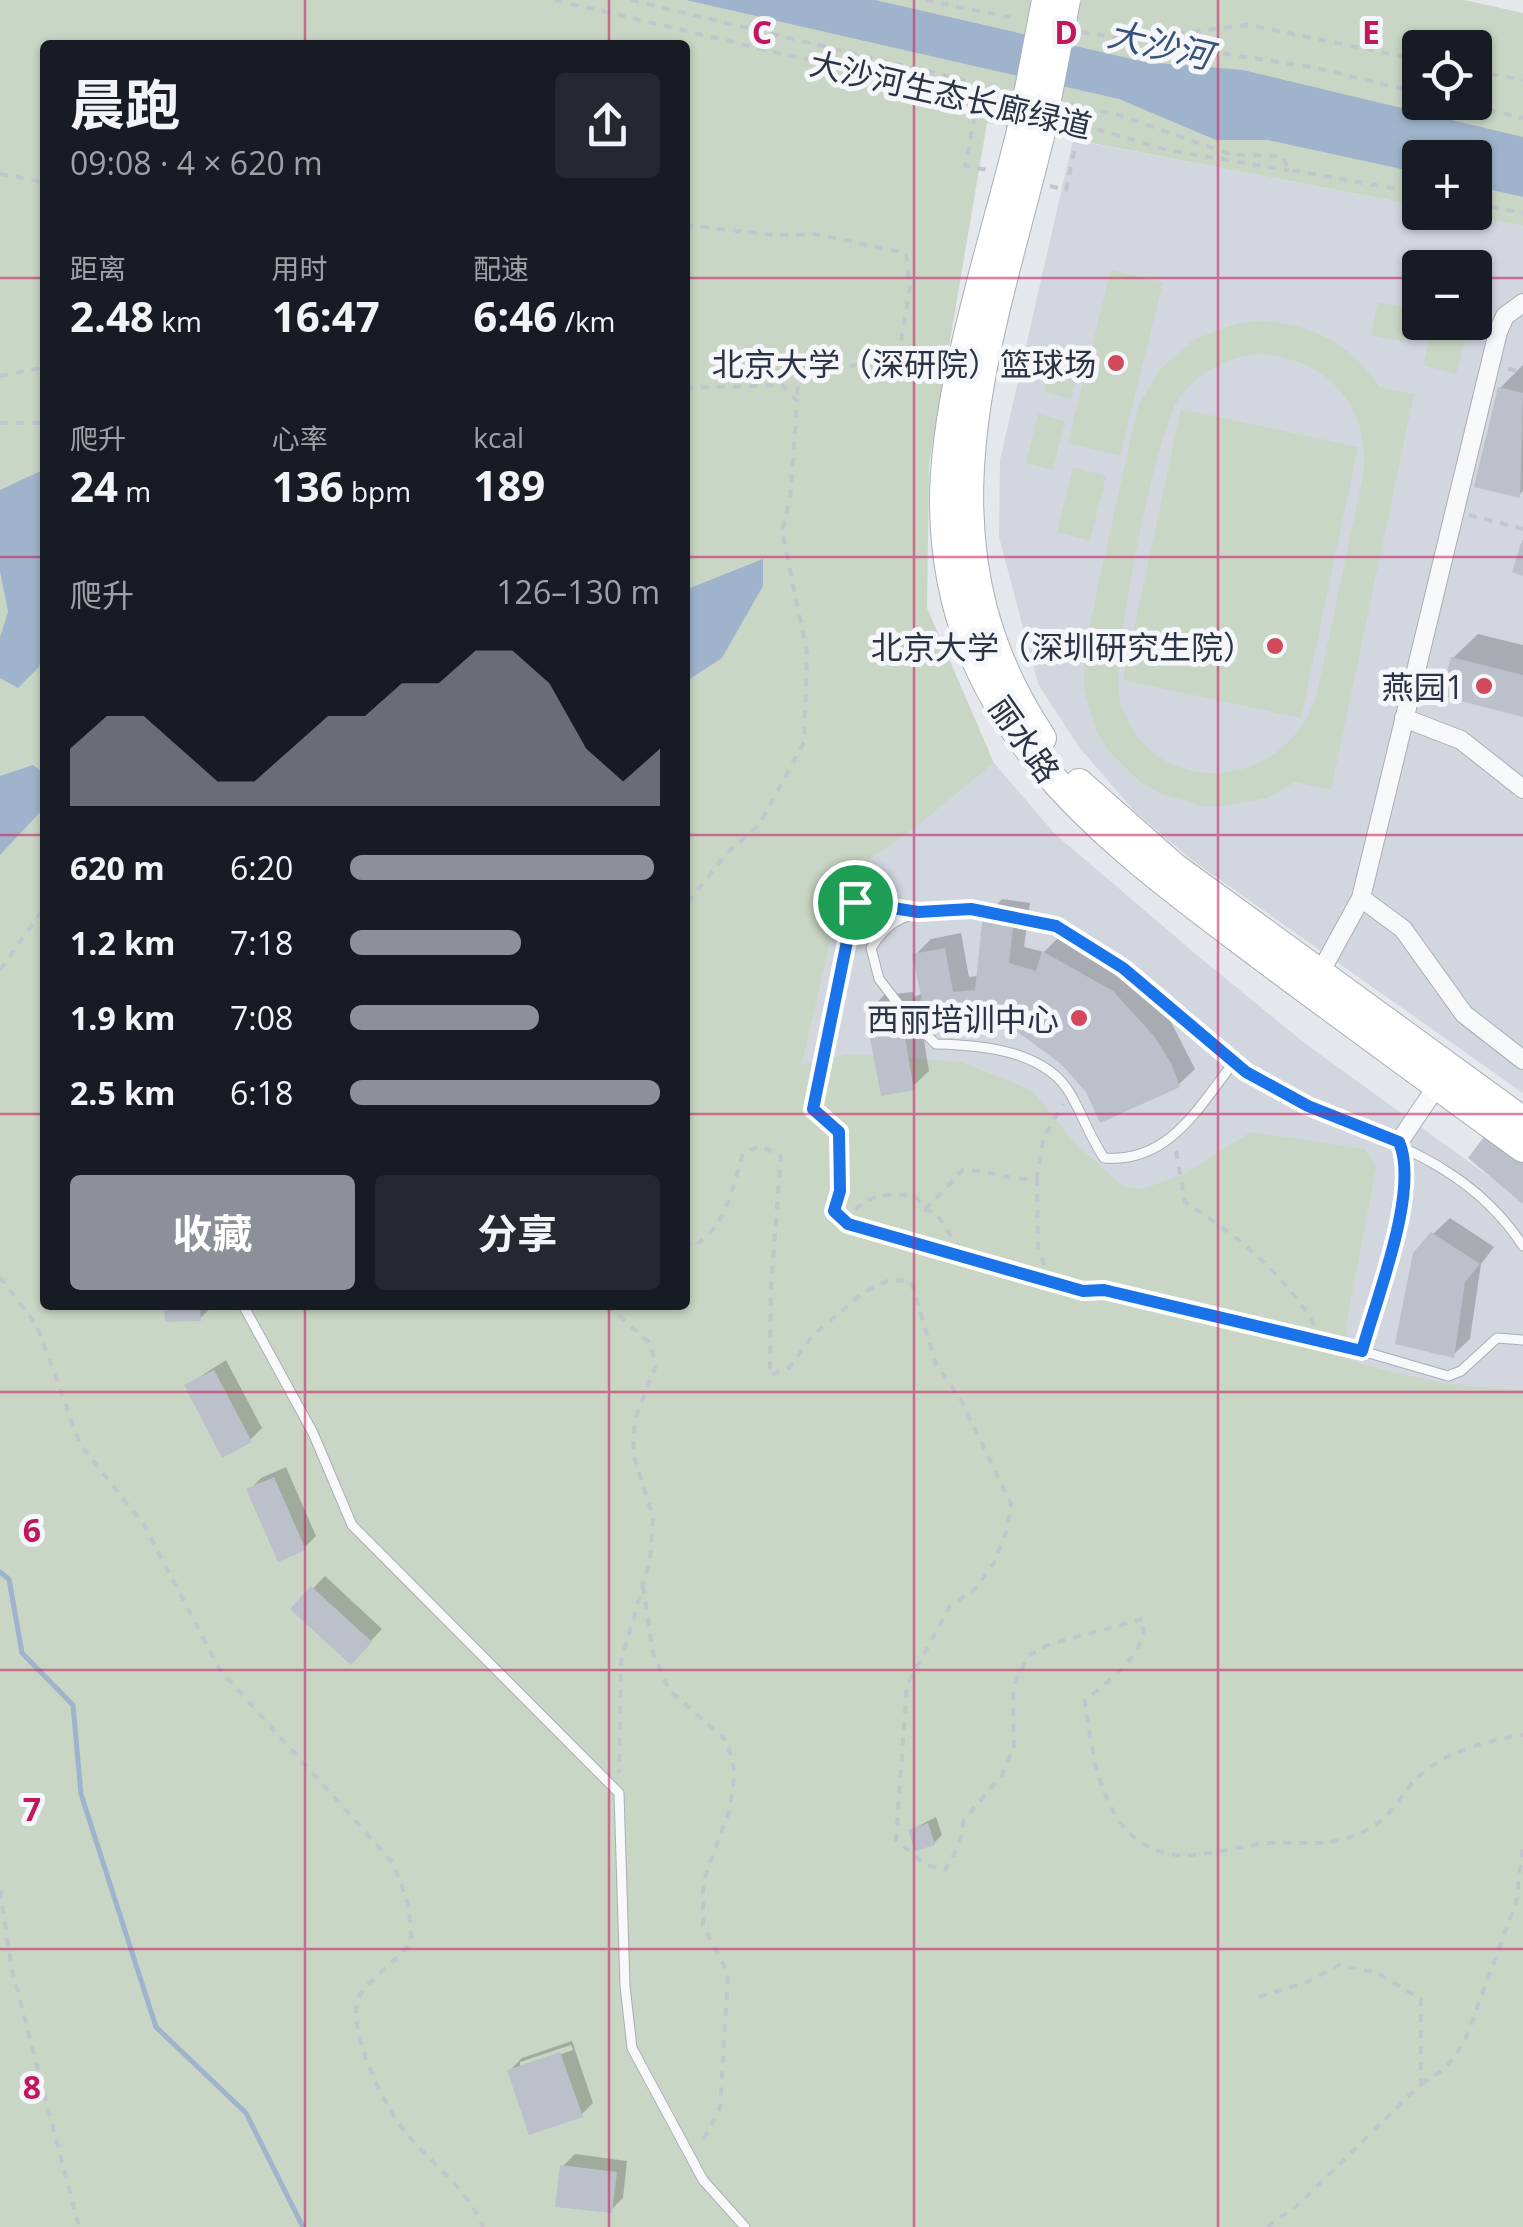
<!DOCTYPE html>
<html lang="zh">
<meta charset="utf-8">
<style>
:root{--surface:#171b24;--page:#242831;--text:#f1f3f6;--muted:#9ea1a6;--accent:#8c9099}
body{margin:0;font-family:"Open Sans","Noto Sans SC",sans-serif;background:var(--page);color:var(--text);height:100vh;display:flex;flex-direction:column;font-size:38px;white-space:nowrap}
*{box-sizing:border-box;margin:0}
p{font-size:32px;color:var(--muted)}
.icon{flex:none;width:55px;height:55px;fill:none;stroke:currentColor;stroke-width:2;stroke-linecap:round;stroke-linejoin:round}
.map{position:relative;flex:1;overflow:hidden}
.panel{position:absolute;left:40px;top:40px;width:650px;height:1270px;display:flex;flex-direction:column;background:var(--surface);border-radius:10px;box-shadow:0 2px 8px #0004}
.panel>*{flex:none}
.tools{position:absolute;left:1402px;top:30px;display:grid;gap:20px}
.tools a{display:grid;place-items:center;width:90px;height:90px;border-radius:10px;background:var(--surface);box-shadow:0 2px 8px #0004;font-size:50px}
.pin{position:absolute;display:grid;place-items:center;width:85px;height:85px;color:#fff;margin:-42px;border:5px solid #fff;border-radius:50%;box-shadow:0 2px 10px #0007}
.round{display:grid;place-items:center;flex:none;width:105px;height:105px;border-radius:10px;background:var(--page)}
.summary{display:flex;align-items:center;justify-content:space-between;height:170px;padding:0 30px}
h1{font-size:55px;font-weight:700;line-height:75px}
.stats{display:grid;grid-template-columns:repeat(3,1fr);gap:15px;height:170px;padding:10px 30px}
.stats div{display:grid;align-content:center}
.stats b{font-size:42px;font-weight:700}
.stats small{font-size:28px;font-weight:400}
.stats p{font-size:28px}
.chart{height:280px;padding:20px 30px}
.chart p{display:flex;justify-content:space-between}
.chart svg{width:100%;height:180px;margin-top:10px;fill:var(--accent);opacity:.7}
.cta{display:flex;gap:20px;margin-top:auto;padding:20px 30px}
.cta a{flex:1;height:115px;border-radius:10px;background:var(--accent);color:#fff;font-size:40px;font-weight:700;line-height:115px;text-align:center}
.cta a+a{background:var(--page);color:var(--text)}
ul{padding:0 30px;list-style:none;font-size:32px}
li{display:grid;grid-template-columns:160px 120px 1fr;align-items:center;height:75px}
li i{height:25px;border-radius:12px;background:var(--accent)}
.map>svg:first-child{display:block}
</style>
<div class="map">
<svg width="1523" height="2227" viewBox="0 0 1523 2227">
<rect width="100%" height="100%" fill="#e4e7ec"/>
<g fill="#d2d6de" fill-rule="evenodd">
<path d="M1073,140L1420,206V212L1454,213L1523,226V1093L1192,860L1135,812L1079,747L1038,684L999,537L1000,460ZM1420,268H1475V322H1420Z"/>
<path d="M994,763L1055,834L1198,956L1307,1045L1523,1201V1390H1483L1377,1371L1306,1350L801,1068L846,876L915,828Z"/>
</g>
<g fill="#c9d6c5" fill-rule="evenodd">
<path d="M0,0H1464L1523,13V226L1454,213L1475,212V158H1420V206L987,123L929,464L927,608L994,763L915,828L846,876L802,1064L849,1054L961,1062L1032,1090L1073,1141L1123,1187L1142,1189L1182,1175L1251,1132L1365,1149L1376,1168L1346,1325L1351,1361C1408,1377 1464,1389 1523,1390V2227H0ZM45,45H685V1305H45ZM1420,48H1475V102H1420Z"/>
<path d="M1111,270L1163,282L1120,456L1068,443Z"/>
<path d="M1378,302L1411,309L1404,342L1371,335Z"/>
<path d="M1258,321C1308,323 1352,343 1379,387L1414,394L1331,790L1295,782L1267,798L1223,806H1201L1159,793L1139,781L1108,750L1096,731L1084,688L1085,646L1138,406L1161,368L1195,339L1236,324ZM1259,354C1328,358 1372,408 1363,476L1317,694C1288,791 1151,805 1120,701C1109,663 1155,437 1177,402C1195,372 1226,358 1259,354Z"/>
<path d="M1434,323H1469L1456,374L1423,365Z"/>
<path d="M1056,344L1083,350L1071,399L1044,392Z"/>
<path d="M1181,409L1358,447L1301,718L1123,680Z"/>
<path d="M1038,414L1065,421L1053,470L1026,463Z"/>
<path d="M1073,467L1106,476L1090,541L1057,532Z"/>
</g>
<g fill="#9fb4cc">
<path d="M686,0H875L1145,62L1243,70L1523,137V197L1475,186V158H1420V173L1268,140H1216L1119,99Z"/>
<path d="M45,469V636L39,667L18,688L0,678V637L8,612L0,571V490Z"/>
<path d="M763,559V586L722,658L685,682V590Z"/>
<path d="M33,765L45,774V807L0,855V776Z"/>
</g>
<g fill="#0003" fill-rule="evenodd">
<path d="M1523,365V491L1519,495L1500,388Z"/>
<path d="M1478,634L1523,645V714L1453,658Z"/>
<path d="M1002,899L1030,903L1024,947L1044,952L1060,936L1129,975L1170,1020L1195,1069L1178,1085L1088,1090L1022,1013L992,1002L973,1001L975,1013L959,1029L925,1007L919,1010L929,1071L912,1087L868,1012L884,995L913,992L914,997L923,993L915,955L931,939L961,933L969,977L979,976L986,916Z"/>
<path d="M1450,1218L1494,1247L1481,1264L1470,1339L1453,1355L1433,1234Z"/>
<path d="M167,1305H211L212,1307L199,1319Z"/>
<path d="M226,1360L262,1428L250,1440L187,1385Z"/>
<path d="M286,1467L316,1536L304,1548L249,1490L261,1478Z"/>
<path d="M325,1576L382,1629L351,1662L293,1609Z"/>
<path d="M936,1817L942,1835L934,1843L911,1830Z"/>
<path d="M572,2041L593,2103L581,2115L510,2070L522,2058ZM571,2045L573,2050L520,2068V2062Z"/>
<path d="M575,2154L627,2161L623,2198L611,2210L563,2166Z"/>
</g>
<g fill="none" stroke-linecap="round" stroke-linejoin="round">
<path stroke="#9fb4cc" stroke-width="5" d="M0,1572L9,1579L22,1653L73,1705L81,1794L156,2027L246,2113L303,2227"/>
</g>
<g fill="#bbc0ca">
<path d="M1498,387L1523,393L1520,498L1474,487Z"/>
<path d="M1522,540H1523V576L1512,572Z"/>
<path d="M1451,657L1523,675V717L1441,696Z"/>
<path d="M983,914L1014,919L1009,963L1036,971L1042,951L1113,991L1154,1036L1171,1063L1180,1087L1100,1123L1086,1092L1061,1064L1015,1030L1019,1015L988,1009L989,1004L955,1003L960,1031L928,1034L923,1011L902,1020L914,1090L881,1096L865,1011L897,1007L898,1011L922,1000L912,954L945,948L953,992L975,990Z"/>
<path d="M1513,1099L1523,1107V1204L1468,1158Z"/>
<path d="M1431,1232L1480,1264L1465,1282L1454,1358L1395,1344L1413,1253Z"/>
<path d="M164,1305H200L201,1321L165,1322Z"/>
<path d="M214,1370L252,1442L222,1458L184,1385Z"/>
<path d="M274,1477L306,1550L278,1562L246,1489Z"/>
<path d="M311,1586L372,1642L351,1665L290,1609Z"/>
<path d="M928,1823L935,1845L915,1851L908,1830Z"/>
<path d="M560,2052L583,2117L529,2135L507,2070Z"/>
<path d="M560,2165L617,2172L612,2213L555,2207Z"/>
</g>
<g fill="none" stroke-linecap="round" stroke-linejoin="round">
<defs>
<g id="lane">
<path d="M900,1006L879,979L871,948C891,916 909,913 947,910C1083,901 1145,1002 1245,1071C1339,1136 1454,1140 1523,1246"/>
<path d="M911,1020L936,1044C981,1045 1046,1050 1071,1095C1083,1116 1090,1137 1104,1158C1169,1163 1198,1108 1234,1062"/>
<path d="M243,1305L313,1433L352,1525L619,1793L625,1986L632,2048L703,2180L745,2227"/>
<path d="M1362,1351L1448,1376L1461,1371L1497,1338L1523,1340"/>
</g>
<g id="street">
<path d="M1404,718L1461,740L1523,789"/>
<path d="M1361,898L1403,929L1464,1014L1523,1060"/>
<path d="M1320,973L1361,898L1498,332L1505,316L1523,303"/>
<path d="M1362,1351C1376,1299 1420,1189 1399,1142L1437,1086"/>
</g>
<g id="secondary">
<path d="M1021,131C994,242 944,390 944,502C945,723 1101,836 1260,955C1347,1020 1435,1084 1523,1148"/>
<path d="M1040,136C989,346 909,539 1042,738"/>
<path d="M1079,783L1174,867L1523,1121"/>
</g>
</defs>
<use href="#lane" stroke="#a9aeb7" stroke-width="11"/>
<use href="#street" stroke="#a9aeb7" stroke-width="20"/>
<use href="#secondary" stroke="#a9aeb7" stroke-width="30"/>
<g stroke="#c2c5cb" stroke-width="4" stroke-dasharray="8 8" stroke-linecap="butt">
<path d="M555,0L1003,106"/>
<path d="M631,0L1006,90"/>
<path d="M925,0L1018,19"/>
<path d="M1081,32L1312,67L1420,93"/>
<path d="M1129,39L1249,25L1420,60"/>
<path d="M1475,71L1523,80"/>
<path d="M978,100L965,166L988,170"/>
<path d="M1457,102L1523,118"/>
<path d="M1069,104L1119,115L1232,155L1282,156L1289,170L1420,193"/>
<path d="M1066,120L1167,150L1289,170"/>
<path d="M0,174L45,182"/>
<path d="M1050,186L1066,190L1080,123"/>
<path d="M1475,203L1523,213"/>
<path d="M685,225L775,235L815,234L906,253L910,288L899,354L849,367L799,366L797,398"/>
<path d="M1508,369L1523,372"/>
<path d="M0,376L45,367"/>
<path d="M685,388L782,385L797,401L790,500L782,531L807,653L804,742L759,825L726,854L685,906"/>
<path d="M0,423H45"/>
<path d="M1469,515L1523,529"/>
<path d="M894,908L855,902L813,1109L839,1133L840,1191L834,1211L848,1224L1083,1291L1103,1290L1348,1348"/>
<path d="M0,970L45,907"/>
<path d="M1176,1151L1185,1202C1242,1239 1292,1279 1323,1341"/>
<path d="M1037,1178L1038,1248L1050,1281"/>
<path d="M925,1210L963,1170C990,1169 1011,1183 1037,1178L1043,1139L1063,1104"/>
<path d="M848,1224C856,1194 893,1191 917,1198L925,1210L935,1212L966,1258"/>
<path d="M685,1239L692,1247C727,1227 732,1189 743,1153L760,1146L781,1156L771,1285L770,1375L789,1368L813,1335L863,1293L889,1280L911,1281L936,1364L961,1400L1011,1504L1007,1530L994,1563L975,1589L950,1606L907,1685L896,1840L926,1865L945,1870L958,1847L964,1820L1002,1775L1014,1747L1013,1688L1028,1656L1050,1644L1143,1619C1149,1653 1109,1681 1085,1700C1092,1755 1102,1843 1171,1854C1201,1859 1239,1845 1269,1843C1310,1841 1332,1850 1372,1827C1391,1817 1403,1791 1418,1777C1446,1751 1487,1741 1523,1735"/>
<path d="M0,1277L37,1326L80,1444L144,1525L220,1670L393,1863L408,1903L412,1941C397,1962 369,1978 359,1997C346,2025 379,2094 396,2119C421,2158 465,2182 483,2227"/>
<path d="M607,1305L651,1344L655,1368L635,1419L633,1453L653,1517L650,1560L621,1662L619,1773"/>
<path d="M643,1586L653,1653L669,1690L727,1741L735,1773L730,1808L703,1883V1925L728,1974L720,2108L701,2144"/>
<path d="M0,1890L12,1970L79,2227"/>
<path d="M1259,1997L1307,1982L1339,1965L1377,1973L1421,1999V2084L1299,2204L1267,2227"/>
<path d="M1421,2084L1445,2069L1464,2043L1516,1903L1523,1848"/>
</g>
<use href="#lane" stroke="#f7f8fa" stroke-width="9"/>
<use href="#street" stroke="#f7f8fa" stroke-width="18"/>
<use href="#secondary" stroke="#fff" stroke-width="28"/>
<defs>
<g id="secondary-bridge">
<path d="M1021,131L1046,0"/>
<path d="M1040,136L1066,0"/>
</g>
</defs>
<use href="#secondary-bridge" stroke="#a9aeb7" stroke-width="30" stroke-linecap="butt"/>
<use href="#secondary-bridge" stroke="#fff" stroke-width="28"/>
</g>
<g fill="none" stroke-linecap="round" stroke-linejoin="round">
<defs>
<path id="route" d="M855,902L918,912L971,909L1056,926L1123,968L1246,1072L1308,1106L1399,1142C1420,1190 1376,1299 1362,1351L1104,1290L1083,1291L848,1224L834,1211L840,1191L839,1132L813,1109Z"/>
</defs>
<use href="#route" stroke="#fff" stroke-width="20"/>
<use href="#route" stroke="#1a73e8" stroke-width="12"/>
</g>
<path fill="none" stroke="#c2185b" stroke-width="2.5" stroke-opacity="0.55" d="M305,0V45M609,0V45M914,0V2227M1218,0V2227M0,278H45M685,278H1420M1475,278H1523M0,557H45M685,557H1523M0,835H45M685,835H1523M0,1114H45M685,1114H1523M305,1305V2227M609,1305V2227M0,1392H1523M0,1670H1523M0,1949H1523"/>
<g fill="#d1495b" stroke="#f4f6f9" stroke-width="4">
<circle cx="1116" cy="363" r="10"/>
<circle cx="1275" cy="646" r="10"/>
<circle cx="1484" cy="686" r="10"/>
<circle cx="1079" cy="1018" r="10"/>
</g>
<g text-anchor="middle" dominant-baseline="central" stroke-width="10" stroke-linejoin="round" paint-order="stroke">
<g font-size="32" fill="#2b3445" stroke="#f4f6f9">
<text transform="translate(951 94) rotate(13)">大沙河生态长廊绿道</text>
<text transform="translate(1025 739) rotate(55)">丽水路</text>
</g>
<g font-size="32" fill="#2b3445" stroke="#f4f6f9" text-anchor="end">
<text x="1096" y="363">北京大学（深研院）篮球场</text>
<text x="1255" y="646">北京大学（深圳研究生院）</text>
<text x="1464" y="686">燕园1</text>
<text x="1059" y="1018">西丽培训中心</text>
</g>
<g font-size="35" font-style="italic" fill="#34527a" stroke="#f4f6f9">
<text transform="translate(1160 44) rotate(13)">大沙河</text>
</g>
</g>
<g font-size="32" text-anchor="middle" font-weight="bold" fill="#c2185b" stroke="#f4f6f9" stroke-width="10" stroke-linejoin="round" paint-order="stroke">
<text x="762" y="44">C</text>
<text x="1066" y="44">D</text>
<text x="1371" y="44">E</text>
<text x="32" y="1542">6</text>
<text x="32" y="1821">7</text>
<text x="32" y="2099">8</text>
</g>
</svg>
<div class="tools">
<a><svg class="icon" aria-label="locate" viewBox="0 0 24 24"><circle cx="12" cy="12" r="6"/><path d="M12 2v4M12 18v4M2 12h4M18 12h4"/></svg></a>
<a>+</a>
<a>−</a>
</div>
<div class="pin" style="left:855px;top:902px;background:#1e9e55"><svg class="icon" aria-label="arrive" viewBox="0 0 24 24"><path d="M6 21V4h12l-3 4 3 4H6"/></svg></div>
<section class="panel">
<div class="summary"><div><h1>晨跑</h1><p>09:08 · 4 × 620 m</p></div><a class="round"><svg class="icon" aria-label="share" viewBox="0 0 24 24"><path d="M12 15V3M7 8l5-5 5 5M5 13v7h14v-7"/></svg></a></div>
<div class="stats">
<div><p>距离</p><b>2.48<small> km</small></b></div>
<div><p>用时</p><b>16:47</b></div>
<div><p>配速</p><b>6:46<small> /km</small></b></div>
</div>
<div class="stats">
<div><p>爬升</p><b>24<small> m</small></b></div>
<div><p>心率</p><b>136<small> bpm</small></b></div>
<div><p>kcal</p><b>189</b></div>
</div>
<div class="chart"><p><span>爬升</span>126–130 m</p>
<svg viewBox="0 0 160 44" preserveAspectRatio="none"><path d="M0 44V30L10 22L20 22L30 30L40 38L50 38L60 30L70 22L80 22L90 14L100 14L110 6L120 6L130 14L140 30L150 38L160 30V44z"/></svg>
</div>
<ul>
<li><b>620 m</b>6:20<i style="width:98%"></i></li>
<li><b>1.2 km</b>7:18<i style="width:55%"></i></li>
<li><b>1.9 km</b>7:08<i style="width:61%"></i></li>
<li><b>2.5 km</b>6:18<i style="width:100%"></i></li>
</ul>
<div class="cta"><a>收藏</a><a>分享</a></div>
</section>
</div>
